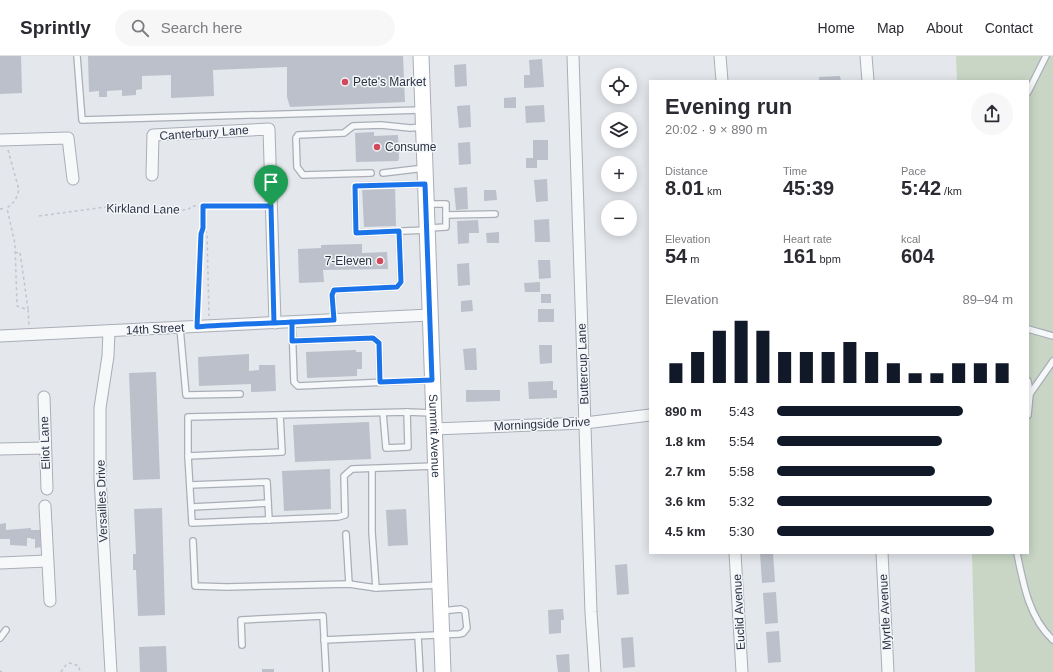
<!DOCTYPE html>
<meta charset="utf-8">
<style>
:root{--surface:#fff;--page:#f7f7f7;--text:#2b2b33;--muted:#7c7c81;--line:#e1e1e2;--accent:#111827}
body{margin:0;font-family:Arial,sans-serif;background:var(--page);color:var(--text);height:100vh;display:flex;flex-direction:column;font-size:15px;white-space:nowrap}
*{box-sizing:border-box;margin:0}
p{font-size:13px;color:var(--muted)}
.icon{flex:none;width:22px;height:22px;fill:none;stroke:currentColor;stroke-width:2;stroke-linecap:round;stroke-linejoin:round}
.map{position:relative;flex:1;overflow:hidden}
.sheet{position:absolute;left:649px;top:24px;width:380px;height:474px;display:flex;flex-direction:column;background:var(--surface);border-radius:0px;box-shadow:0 2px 10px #0003}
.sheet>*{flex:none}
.buttons{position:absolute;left:601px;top:12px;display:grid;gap:8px}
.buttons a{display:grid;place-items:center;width:36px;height:36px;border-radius:50%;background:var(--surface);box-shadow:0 2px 10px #0003;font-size:20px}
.pin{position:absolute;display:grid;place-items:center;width:34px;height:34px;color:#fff;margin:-41px -17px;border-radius:50% 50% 50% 0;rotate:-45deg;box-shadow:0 0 4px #0007}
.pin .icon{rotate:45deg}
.round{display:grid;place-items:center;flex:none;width:42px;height:42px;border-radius:21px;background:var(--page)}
.headline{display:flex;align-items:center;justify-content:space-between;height:68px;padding:0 16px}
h1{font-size:22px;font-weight:700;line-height:30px}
.stats{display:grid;grid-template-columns:repeat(3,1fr);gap:6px;height:68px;padding:4px 16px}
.stats div{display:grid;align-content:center}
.stats b{font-size:20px;font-weight:700}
.stats small{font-size:11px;font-weight:400}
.stats p{font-size:11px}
.chart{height:112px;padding:8px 16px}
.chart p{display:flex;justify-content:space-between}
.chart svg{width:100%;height:72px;margin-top:4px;stroke:var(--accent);stroke-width:6}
ul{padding:0 16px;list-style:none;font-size:13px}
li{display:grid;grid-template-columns:64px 48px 1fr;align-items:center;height:30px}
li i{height:10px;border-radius:5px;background:var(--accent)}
header{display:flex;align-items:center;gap:24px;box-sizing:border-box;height:56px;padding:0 20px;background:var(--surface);border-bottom:1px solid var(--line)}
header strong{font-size:19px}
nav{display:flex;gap:22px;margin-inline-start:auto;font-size:14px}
.search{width:280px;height:36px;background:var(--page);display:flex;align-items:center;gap:10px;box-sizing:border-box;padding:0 14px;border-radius:22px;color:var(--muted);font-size:15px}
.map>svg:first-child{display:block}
</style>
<header>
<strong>Sprintly</strong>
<div class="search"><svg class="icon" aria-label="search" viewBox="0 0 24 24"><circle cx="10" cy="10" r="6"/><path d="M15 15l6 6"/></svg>Search here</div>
<nav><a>Home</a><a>Map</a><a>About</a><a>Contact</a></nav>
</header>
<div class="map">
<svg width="1053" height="616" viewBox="0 0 1053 616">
<rect width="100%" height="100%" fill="#e4e7ec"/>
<path fill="#c9d6c5" d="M956,0H1053V616H975L972,497H1028V25H957Z"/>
<g fill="#bbc0ca">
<path d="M0,0H21L22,37L0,38Z"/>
<path d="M88,0H403L405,46L290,51L287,41V11L213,14L214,40L171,42V19L142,20V33L136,34V39L122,40V34L107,35V41H99V35L89,36Z"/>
<path d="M542,3L544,31L524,32V19H530L529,4Z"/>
<path d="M466,8L467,30L455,31L454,9Z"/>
<path d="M840,20L841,25H819V21Z"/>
<path d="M516,41V52H504V42Z"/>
<path d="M470,49L471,71L459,72L457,50Z"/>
<path d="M544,49L545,66L526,67L525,50Z"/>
<path d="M374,76V80L398,79L399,102L398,105L356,106L355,77Z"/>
<path d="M533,84H548V104H537V112H526V102H533Z"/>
<path d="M470,86L471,108L459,109L458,87Z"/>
<path d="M547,123L548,145L536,146L534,124Z"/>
<path d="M395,130L396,170L364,171L362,131Z"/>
<path d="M467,131L468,153L456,154L454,132Z"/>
<path d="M484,134H496L497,144L484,145Z"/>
<path d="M549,163L550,186H535L534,164Z"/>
<path d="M478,164L479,177H469V187L458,188L457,165Z"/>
<path d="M499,176V187H487L486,177Z"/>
<path d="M362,188V197L387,196L388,213L323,214L324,226L299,227L298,193L321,192V189Z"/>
<path d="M538,204H550L551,222L539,223Z"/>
<path d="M469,207L470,229L458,230L457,208Z"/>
<path d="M540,226V236H525L524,227Z"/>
<rect x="541" y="238" width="10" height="9"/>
<path d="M472,244L473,255L461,256V245Z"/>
<rect x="538" y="253" width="16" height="13"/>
<path d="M539,289H552V307L540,308Z"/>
<path d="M476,292L477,314H465L463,293Z"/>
<path d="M356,294V296H362V313H357V320L307,322L306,296Z"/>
<path d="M249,298V315L259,314V309H275L276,335L251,336V328L199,330L198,301Z"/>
<path d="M156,316L160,423L133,424L129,317Z"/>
<path d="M553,325V334H557V342L529,343L528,326Z"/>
<path d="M466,334H500V345L466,346Z"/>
<path d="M369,366L371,403L295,406L293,369Z"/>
<path d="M330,413L331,453L284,455L282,415Z"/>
<path d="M162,452L165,559L138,560L136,514H133V498H136L134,453Z"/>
<path d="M406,453L408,489L388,490L386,454Z"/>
<path d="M6,467V474L31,472V474H40L41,491L35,492V483H31V482H27V490L10,489V483H0V468Z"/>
<path d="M760,497H773L775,526L762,527Z"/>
<path d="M627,508L629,538L617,539L615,509Z"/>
<path d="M776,536L778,567L765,568L763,537Z"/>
<path d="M563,553L564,564H561V577L549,578L548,554Z"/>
<path d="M779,575L781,606L768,607L766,576Z"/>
<path d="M633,581L635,611L623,612L621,582Z"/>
<path d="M166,590L167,616H140L139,591Z"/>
<path d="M569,598L570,616H558L556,599Z"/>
<rect x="262" y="613" width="12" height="3"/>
</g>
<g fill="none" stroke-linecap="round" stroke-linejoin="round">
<defs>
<g id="lane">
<path d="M77,0L82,64L421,54"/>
<path d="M1028,36L1046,0"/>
<path d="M371,117L303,119L297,111L296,82L298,79L344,77L353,70L381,69L410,72L424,71"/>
<path d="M383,117L425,112"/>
<path d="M424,128L355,130L356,177L427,174"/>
<path d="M426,148H446V171L429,172"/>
<path d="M446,159L495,158"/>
<path d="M334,264L332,239L334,234L397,231L401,226L399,175"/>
<path d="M292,266L294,326L298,330L432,324"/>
<path d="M180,272L186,339L240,338"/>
<path d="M1028,273L1053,280"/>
<path d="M292,285L373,282L379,287L380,326"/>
<path d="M1028,325L1030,338L1028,359"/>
<path d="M1030,338L1053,305"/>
<path d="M383,357L386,392L408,391L407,356"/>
<path d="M280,359L282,396L188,400V361L407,356L433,357"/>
<path d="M188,400L192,467L338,461L345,459L344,420L352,413L435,410"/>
<path d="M372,413V476L376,532"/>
<path d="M190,429L267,426L269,464"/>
<path d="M192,451L268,447"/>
<path d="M346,478L349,528"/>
<path d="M193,485L195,530L227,531L349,528L376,532L440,529"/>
<path d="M1017,497C1023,527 1029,562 1053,584"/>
<path d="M418,580L420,616"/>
<path d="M0,582L6,574"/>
<path d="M324,584L459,578L463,577L467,572L465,555L461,553L441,555"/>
<path d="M242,589L241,564L323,560L326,616"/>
</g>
<g id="street">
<path d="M573,0L591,556L595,616"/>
<path d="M720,0L722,25"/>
<path d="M866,0L868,25"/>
<path d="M0,84L68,82L73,123"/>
<path d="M152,119L153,79L269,73L275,267"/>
<path d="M109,275L108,300L100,352V422L111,616"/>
<path d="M0,280L430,259"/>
<path d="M44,341L47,433"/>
<path d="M434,373L585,367L650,359"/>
<path d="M0,393L45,392"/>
<path d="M45,450L50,545"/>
<path d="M735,497L742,616"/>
<path d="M882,497L888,616"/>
<path d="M0,507L47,505"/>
</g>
<g id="secondary">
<path id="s1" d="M421,0L443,616"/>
</g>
</defs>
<use href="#lane" stroke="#a9aeb7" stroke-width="8"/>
<use href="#street" stroke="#a9aeb7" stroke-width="13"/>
<use href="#secondary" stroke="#a9aeb7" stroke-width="17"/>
<g stroke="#c2c5cb" stroke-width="1.5" stroke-dasharray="3 3" stroke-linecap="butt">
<path d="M8,94L19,134L15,145L7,152L15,188L17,250L28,254L29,270"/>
<path d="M203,151V172L207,177L209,260"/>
<path d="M0,153L6,152"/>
<path d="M39,160L106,151L178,155L189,153L192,150H261"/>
<path d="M15,197L20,196L28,253"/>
<path d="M198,260L201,178L203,172"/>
<path d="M0,615L2,616"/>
<path d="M61,616L66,609L70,607L79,610L80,616"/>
</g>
<use href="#lane" stroke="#f7f8fa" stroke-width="5.5"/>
<use href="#street" stroke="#f7f8fa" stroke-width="11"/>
<use href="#secondary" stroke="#fff" stroke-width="15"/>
</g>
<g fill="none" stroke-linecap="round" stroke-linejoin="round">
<defs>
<path id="route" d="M271,150H203V172L201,178L197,271C229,268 260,268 292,266V285L373,282L379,287L380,326L432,324L425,128L355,130L356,177L399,175L401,226L397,231L334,234L332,239L334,264L274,267L271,150"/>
</defs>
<use href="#route" stroke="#fff" stroke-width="8"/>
<use href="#route" stroke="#1a73e8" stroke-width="5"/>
</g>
<g fill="#d1495b" stroke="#f4f6f9" stroke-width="1.5">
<circle cx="345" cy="26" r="4"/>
<circle cx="377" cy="91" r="4"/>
<circle cx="380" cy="205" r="4"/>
</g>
<g text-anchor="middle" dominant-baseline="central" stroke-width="3" stroke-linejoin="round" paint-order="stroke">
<g font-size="12" fill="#2b3445" stroke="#f4f6f9" text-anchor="start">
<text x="353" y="26">Pete's Market</text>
<text x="385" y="91">Consume</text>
<text x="372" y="205" text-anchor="end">7-Eleven</text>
</g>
<g font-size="12" fill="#2b3445" stroke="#f4f6f9">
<text transform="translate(204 77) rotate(-4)">Canterbury Lane</text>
<text transform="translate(143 153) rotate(1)">Kirkland Lane</text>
<text transform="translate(155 273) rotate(-3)">14th Street</text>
<text transform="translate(583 308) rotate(-92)">Buttercup Lane</text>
<text transform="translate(542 368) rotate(-3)">Morningside Drive</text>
<text stroke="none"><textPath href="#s1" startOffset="380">Summit Avenue</textPath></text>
<text transform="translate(45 387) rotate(-92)">Eliot Lane</text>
<text transform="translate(102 445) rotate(-92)">Versailles Drive</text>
<text transform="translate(739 556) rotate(-93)">Euclid Avenue</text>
<text transform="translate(885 556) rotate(-93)">Myrtle Avenue</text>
</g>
</g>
</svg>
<div class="buttons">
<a><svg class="icon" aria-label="locate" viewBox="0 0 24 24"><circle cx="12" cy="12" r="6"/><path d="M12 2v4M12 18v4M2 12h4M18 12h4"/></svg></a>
<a><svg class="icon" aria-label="layers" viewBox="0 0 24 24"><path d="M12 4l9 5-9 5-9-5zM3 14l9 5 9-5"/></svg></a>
<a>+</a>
<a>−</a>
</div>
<div class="pin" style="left:271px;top:150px;background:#1e9e55"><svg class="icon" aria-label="arrive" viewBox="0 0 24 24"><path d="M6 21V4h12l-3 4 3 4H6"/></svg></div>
<section class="sheet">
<div class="headline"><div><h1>Evening run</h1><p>20:02 · 9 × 890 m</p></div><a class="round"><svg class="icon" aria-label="share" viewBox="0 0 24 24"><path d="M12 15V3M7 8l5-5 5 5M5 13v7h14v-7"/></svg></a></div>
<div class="stats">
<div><p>Distance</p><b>8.01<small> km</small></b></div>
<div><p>Time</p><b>45:39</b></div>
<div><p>Pace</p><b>5:42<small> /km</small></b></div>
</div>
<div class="stats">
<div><p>Elevation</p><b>54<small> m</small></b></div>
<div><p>Heart rate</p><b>161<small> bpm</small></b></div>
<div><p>kcal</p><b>604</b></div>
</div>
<div class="chart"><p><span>Elevation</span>89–94 m</p>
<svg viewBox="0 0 160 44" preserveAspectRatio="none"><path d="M5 44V32M15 44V25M25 44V12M35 44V6M45 44V12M55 44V25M65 44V25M75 44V25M85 44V19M95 44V25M105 44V32M115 44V38M125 44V38M135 44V32M145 44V32M155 44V32"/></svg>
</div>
<ul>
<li><b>890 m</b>5:43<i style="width:79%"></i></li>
<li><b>1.8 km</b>5:54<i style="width:70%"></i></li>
<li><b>2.7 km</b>5:58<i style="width:67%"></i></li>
<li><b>3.6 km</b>5:32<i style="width:91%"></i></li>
<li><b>4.5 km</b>5:30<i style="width:92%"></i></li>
</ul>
</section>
</div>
